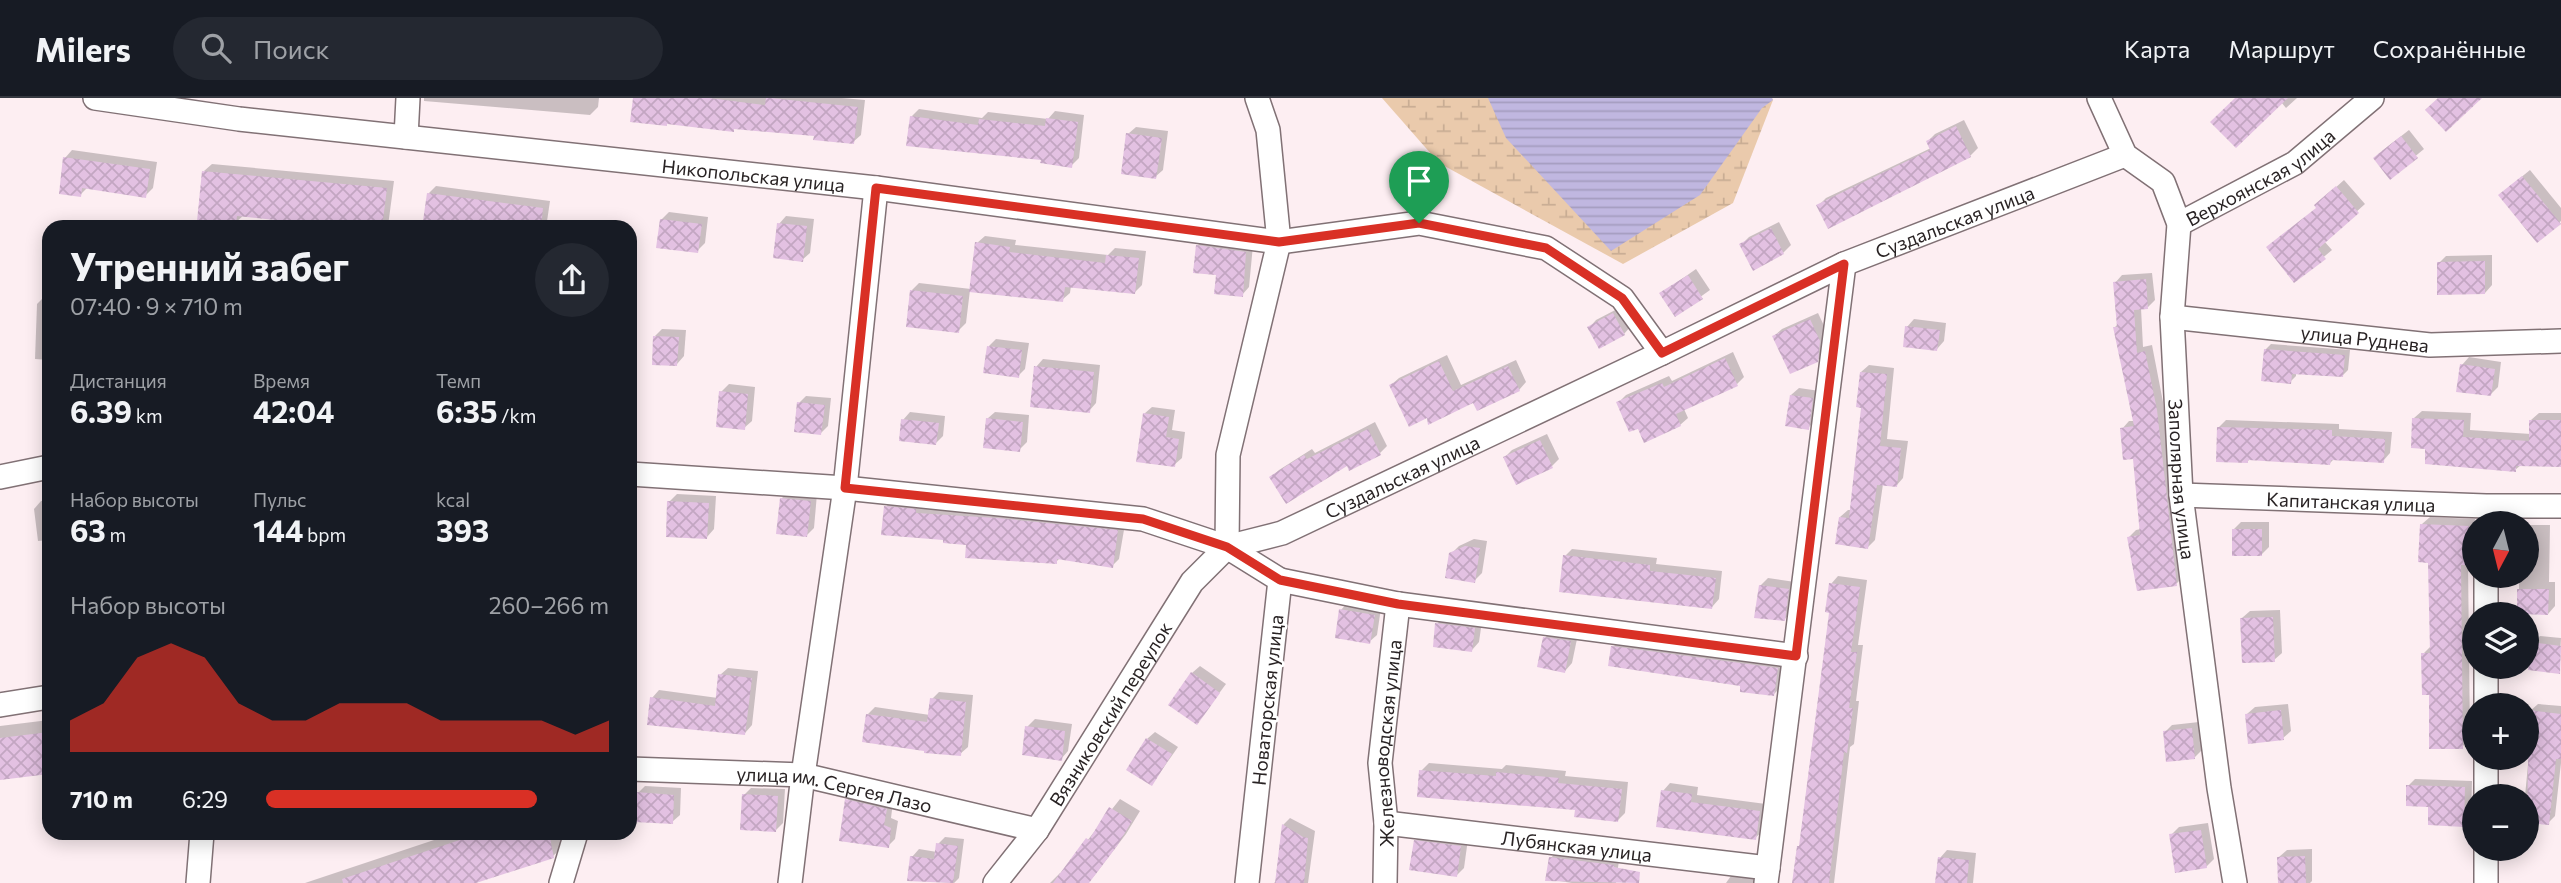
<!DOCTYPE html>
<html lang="ru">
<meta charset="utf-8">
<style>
:root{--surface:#171b24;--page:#242831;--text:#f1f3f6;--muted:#9ea1a6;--line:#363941;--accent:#d93025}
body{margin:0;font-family:Commissioner,sans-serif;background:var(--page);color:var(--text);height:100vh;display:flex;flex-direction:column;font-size:26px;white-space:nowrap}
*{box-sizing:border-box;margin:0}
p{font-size:23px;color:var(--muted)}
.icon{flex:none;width:38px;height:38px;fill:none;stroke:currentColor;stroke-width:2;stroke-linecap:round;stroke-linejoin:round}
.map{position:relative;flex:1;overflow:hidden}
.panel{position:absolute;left:42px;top:122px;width:595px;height:620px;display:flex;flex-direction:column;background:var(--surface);border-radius:21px;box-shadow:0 4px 18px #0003}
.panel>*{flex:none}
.needle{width:46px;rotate:187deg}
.controls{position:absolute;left:2462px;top:413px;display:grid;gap:14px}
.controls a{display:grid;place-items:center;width:77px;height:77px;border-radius:50%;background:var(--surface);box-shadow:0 4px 18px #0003;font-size:35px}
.pin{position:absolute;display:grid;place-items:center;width:60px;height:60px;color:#fff;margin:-72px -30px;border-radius:50% 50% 50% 0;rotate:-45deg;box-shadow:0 0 7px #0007}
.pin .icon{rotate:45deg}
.round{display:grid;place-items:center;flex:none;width:74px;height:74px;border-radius:37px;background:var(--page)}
.summary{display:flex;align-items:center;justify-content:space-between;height:119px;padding:0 28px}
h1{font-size:38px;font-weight:700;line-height:52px}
.figures{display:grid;grid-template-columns:repeat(3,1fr);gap:10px;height:119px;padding:7px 28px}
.figures div{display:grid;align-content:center}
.figures b{font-size:30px;font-weight:700}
.figures small{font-size:19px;font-weight:400}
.figures p{font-size:19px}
.chart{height:196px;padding:14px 28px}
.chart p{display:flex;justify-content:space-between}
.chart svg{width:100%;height:126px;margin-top:7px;fill:var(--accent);opacity:.7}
ul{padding:0 28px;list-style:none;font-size:23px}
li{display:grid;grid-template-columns:112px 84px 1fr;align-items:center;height:52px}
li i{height:18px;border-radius:9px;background:var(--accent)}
header{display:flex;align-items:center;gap:42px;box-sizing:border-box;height:98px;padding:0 35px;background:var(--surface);border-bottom:2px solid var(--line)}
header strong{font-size:33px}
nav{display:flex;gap:38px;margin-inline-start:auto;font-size:24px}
.search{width:490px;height:63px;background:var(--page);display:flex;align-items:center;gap:18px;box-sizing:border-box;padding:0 24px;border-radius:38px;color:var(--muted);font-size:26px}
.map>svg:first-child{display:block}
</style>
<header>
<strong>Milers</strong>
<div class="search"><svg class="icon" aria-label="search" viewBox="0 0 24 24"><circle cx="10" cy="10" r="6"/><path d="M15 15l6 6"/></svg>Поиск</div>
<nav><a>Карта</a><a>Маршрут</a><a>Сохранённые</a></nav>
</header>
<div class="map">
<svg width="2561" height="785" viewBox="0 0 2561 785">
<defs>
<pattern id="wetland-marsh" width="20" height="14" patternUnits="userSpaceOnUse" patternTransform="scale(1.75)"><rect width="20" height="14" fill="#eacaac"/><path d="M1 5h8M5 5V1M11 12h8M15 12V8" fill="none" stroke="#c9ad94"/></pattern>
<pattern id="water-rules" width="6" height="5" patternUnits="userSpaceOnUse" patternTransform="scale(1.75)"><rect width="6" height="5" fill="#c0b7e0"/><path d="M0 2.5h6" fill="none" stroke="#a59dc0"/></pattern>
<pattern id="building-cross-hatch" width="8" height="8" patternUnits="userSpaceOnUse" patternTransform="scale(1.75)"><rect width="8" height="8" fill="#e3c1e2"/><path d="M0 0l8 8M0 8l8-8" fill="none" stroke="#c3a6c2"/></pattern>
</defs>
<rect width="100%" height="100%" fill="#fdeef2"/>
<path fill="url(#wetland-marsh)" d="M1382,0H1772L1773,2L1733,105L1623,166L1439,65Z"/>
<path fill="url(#water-rules)" d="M1488,0H1772L1773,2L1762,10L1700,97L1611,153L1506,40Z"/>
<g fill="#0003">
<path d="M424,0H599L598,9L590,17L424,3Z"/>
<path d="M634,0H842L865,2L861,37L853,44L816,36L736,29L733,32Z"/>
<path d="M2237,0H2297L2286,10L2281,4Z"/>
<path d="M919,11L982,20L988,14L1048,21L1055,13L1084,17L1079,60L1071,68L911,19Z"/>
<path d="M1964,22L1978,50L1970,58L1819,107L1826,100L1931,50L1928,43L1935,36Z"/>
<path d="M1136,29L1168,33L1163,72L1155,79L1128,36Z"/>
<path d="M2409,32L2424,51L2390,79L2382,53Z"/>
<path d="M72,52L157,64L153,90L145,98L88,89L80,97L65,60Z"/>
<path d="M212,66L394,83L388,128L386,130H345V127L244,117L235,125L204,73Z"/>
<path d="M2530,72L2561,110V123L2538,142L2508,90Z"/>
<path d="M2344,82L2365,106L2324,143L2332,152L2295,183L2318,109L2324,100Z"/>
<path d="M436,88L550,103L546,130H424L428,96Z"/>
<path d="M669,114L708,119L705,145L697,153L661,122Z"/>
<path d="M786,118L814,121L810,155L802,162L779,126Z"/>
<path d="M1779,124L1791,147L1783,155L1741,147L1749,139Z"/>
<path d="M985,138L1016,142L1015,147L1108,157L1115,150L1146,153L1142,187L1135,194L1071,188L1070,195L1062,202L970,192L966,225L958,233L912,192L919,185L971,191L977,145Z"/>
<path d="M1205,141L1253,147L1249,189L1242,197L1197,148Z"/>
<path d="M630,147L632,148L630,171Z"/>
<path d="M2492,157V187L2485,195L2439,165L2446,158Z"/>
<path d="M1696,171L1710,192L1675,217L1662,195Z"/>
<path d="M2152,175L2155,202L2148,209L2141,210L2143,249L2152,247L2163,304L2183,479L2176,486L2129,439L2136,432L2141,431L2135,359L2122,331L2129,323H2134L2115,229L2118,226L2115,185L2122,177Z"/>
<path d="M45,198H49V262L35,261L37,206Z"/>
<path d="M1621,209L1631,228L1624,236L1589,230L1596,222Z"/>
<path d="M1818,215L1827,234L1824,255L1817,263L1774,238L1782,231Z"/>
<path d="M1914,221L1946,225L1944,243L1937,251L1907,229Z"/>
<path d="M662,231L686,232L684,258L677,266L655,238Z"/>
<path d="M996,241L1029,245L1025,271L1018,278L989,248Z"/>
<path d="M2271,246L2350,252L2348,272L2343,277L2296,274V278L2290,284L2265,252Z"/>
<path d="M1733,254L1744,279L1737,286L1684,311L1688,320L1680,327L1639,329L1618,305L1626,297L1669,278L1672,283Z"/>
<path d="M1447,257L1461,287L1516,262L1526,284L1519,292L1474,303L1428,318L1391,287L1399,280Z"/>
<path d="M2469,259L2501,264L2498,289L2491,296L2462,267Z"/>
<path d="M1043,261L1100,267L1096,305L1089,313L1036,269Z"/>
<path d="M1869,267L1894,270L1887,341L1908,343L1903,380L1896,388L1883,386L1875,442L1868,449L1840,419L1848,412H1852L1863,308L1861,274Z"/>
<path d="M729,286L755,289L752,323L744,330L721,294Z"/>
<path d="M1799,290L1820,293L1816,322L1808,330L1791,297Z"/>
<path d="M806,298L831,300L828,328L821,335L799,305Z"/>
<path d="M1152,309L1175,312L1172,332L1185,334L1182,360L1174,367L1144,316Z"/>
<path d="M2422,313L2471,315L2470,332L2531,336V322L2539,315H2561V367H2521L2515,372L2427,349L2414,320Z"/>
<path d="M910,314L945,318L943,338L936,345L903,322Z"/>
<path d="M995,314L1029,317L1027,344L1019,352L987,321Z"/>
<path d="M2226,322L2339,326V331L2392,334L2390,355L2383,363L2335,360L2330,365L2250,361L2248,363L2219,329Z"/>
<path d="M1375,324L1387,348L1380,355L1347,366L1271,379L1279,372L1312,351L1315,355Z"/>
<path d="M1547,336L1559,361L1552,368L1505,359L1512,352Z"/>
<path d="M789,393L817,396L814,430L807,437L781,401Z"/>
<path d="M677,396L716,398L714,431L707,439L669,404Z"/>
<path d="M893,401L1125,426L1119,461L1112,468L1060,460L1056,464L945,441L886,409Z"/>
<path d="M49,402V442L38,443L34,411L41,403Z"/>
<path d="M630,411H634L635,443L630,448Z"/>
<path d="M2430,419L2475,421L2473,458L2468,464L2470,641L2462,649L2423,556L2431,548L2430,463L2422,426Z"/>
<path d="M2241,424H2269V449L2261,457L2234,431Z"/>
<path d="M2527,427H2550L2549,484H2555V508L2548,516H2519V478H2527Z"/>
<path d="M1474,441L1487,443L1482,475L1474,483L1451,456L1459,448Z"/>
<path d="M1572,451L1657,460L1656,466L1722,473L1719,501L1712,509L1565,458Z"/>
<path d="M1838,478L1867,482L1858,547H1863L1856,603H1859L1854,646L1850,649L1834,785H1793L1798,749L1801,746L1831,513V486Z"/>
<path d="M1768,480L1795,484L1791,514L1784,522L1760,488Z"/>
<path d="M1348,504L1381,510L1377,537L1369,544L1341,512Z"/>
<path d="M2280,512L2282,555L2274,562L2242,520L2250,513Z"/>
<path d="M1445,518L1482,523L1479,544L1472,552L1437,526Z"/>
<path d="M1552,532L1578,536L1572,565L1565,573L1545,540Z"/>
<path d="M2540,538L2561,540L2559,574L2533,545Z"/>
<path d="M1621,541L1784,563L1781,589L1774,596L1613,549Z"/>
<path d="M1200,568L1226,586L1197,625L1192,575Z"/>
<path d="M728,570L758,573L752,627L745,635L652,600L659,592L718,600L720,577Z"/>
<path d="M939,594L973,597L968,649L960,656L868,616L875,609L930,617L932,601Z"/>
<path d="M2288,606L2291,633L2283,640L2247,616L2255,609Z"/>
<path d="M2538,606L2561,608V665L2555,718L2548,725L2527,723V698H2525L2529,656H2527V641L2530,613Z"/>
<path d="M1035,621L1072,626L1068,653L1061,661L1027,629Z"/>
<path d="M49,622V674L0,680V628Z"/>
<path d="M2199,624L2202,652L2194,660L2165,634L2172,627Z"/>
<path d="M1155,634L1178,649L1152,686L1147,641Z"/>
<path d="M1429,665L1502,671L1506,667L1566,673L1565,678L1628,684L1625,715L1618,722L1576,710L1421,673Z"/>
<path d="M2415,681L2472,683L2471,719L2463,727L2430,707L2408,688Z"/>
<path d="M1670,685L1698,689L1697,697L1766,706L1763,733L1755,740L1663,693Z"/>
<path d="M645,688L681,690L680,717L672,724L638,695Z"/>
<path d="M751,690L785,691L783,725L776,732L744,697Z"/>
<path d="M854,695L893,704L891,720L898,723L895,741L888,748L847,702Z"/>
<path d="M1120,701L1140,713L1126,736L1094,778L1087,785H1050L1060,775L1061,776Z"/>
<path d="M1290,720L1315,733L1308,785H1274L1277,782L1283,727Z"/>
<path d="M2208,725L2214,761L2206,769L2171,737L2179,729Z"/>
<path d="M455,735H566L568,744L553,758L470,785H305Z"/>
<path d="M1423,736L1468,741L1464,770L1456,778L1415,743Z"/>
<path d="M945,739L964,741L959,780L954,785L909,782L912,759L919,751L937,754L938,746Z"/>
<path d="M2312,751V783L2310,785H2280L2279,759L2287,752Z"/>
<path d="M1947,752L1976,755L1973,785H1937L1940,760Z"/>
<path d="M1556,754L1619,762L1616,785H1572L1547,781L1551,760Z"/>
<path d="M1733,775L1757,777V785H1726Z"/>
</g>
<g fill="url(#building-cross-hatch)">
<path d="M633,0H709L765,7L766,0H770L858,9L854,46L813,42L814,38L734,31V34L667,26V28L630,24Z"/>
<path d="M2235,0H2288L2236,50L2210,24Z"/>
<path d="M2438,0H2482L2446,34L2425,12Z"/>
<path d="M910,18L978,27L979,21L1045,28L1046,20L1078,24L1072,70L1040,65L1041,62L906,48Z"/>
<path d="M1956,28L1971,59L1828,131L1816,107L1930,52L1926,43Z"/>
<path d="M1126,35L1162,40L1156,81L1121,76Z"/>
<path d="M2401,38L2418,60L2390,82L2373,60Z"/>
<path d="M63,59L150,71L146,100L82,90L81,99L59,96Z"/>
<path d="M202,73L387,90L382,130H350L237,118L236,127L197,123Z"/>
<path d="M2522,78L2561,126L2537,145L2498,97Z"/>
<path d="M2336,88L2359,115L2318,151L2326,161L2294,185L2266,149L2316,110L2314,107Z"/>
<path d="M427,95L543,110L541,130H422Z"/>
<path d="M660,121L702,126L698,155L656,150Z"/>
<path d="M777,125L807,128L803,164L773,160Z"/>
<path d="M1771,130L1784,156L1753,173L1739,146Z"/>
<path d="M975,144L1010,149L1009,154L1105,165L1106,157L1139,160L1135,196L1065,189L1063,204L969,194Z"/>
<path d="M1196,147L1246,154L1243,199L1214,196L1216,177L1193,175Z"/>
<path d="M2485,163V196L2437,197V164Z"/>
<path d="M1688,177L1703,201L1675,219L1659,195Z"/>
<path d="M2146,181L2148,211L2134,212L2137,255L2145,253L2157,312L2177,488L2137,493L2127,439L2140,437L2133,361L2123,362L2120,330L2134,328L2113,229H2117L2113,184Z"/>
<path d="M910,192L963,198L959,235L906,229Z"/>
<path d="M1613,215L1625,237L1599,251L1587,229Z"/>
<path d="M1810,221L1820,243L1818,264L1790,276L1772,238Z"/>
<path d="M1905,228L1940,232L1937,253L1903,249Z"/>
<path d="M653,238L679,239L677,268L652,267Z"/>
<path d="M987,248L1022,252L1019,280L983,275Z"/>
<path d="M2264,251L2345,257L2343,279L2292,276L2291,286L2261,283Z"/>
<path d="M1725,260L1738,288L1676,316L1681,328L1644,345L1638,331L1629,334L1616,304L1662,285L1664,289Z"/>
<path d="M1439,263L1453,293L1508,268L1520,293L1477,313L1473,305L1428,327L1427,320L1409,329L1389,287Z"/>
<path d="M2460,266L2495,271L2491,298L2456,294Z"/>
<path d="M1034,268L1094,274L1090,315L1030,309Z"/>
<path d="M1860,274L1887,276L1880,348L1901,350L1897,389L1877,387L1868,451L1835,446L1839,419L1849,420L1861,310L1856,309Z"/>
<path d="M719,293L748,296L745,332L716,329Z"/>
<path d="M1790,297L1813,300L1809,332L1785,328Z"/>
<path d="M797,304L825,307L821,337L794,334Z"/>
<path d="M1143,315L1169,319L1166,339L1179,341L1175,369L1136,364Z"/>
<path d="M986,320L1023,324L1020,354L983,350Z"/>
<path d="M2412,320L2464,322L2463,339L2529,343V322H2561V369L2516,368V374L2425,366V351L2411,350Z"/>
<path d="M901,321L939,325L936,347L899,343Z"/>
<path d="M2217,329L2332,332V338L2385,341L2384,365L2331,362L2330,367L2248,362V365L2216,364Z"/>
<path d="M1368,331L1381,357L1349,373L1347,368L1286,406L1269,379L1304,357L1307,361Z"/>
<path d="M1540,342L1553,370L1516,387L1503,359Z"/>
<path d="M780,400L811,403L807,439L776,436Z"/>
<path d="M667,403L709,405L707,441L666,439Z"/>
<path d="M884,408L916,411V415L997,420L1118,432L1113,470L1057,461V466L965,460L966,447L943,445V442L881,437Z"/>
<path d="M2420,426L2469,428L2467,467H2461L2463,651H2429V597H2422L2421,555H2430L2428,465L2418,464Z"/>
<rect x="2232" y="431" width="30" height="27"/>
<path d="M1465,448L1480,450L1475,485L1445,480L1449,455Z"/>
<path d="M1563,457L1650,467V473L1716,480L1712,511L1559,494Z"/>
<path d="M1829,485L1860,489L1851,554H1857L1849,610H1853L1847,655L1844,654L1829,785H1792L1797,748H1799L1829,515L1825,514Z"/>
<path d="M1759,487L1789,491L1785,523L1754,520Z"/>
<path d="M2517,491H2549L2548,517L2517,516Z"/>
<path d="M1339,511L1375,517L1370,546L1335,540Z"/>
<path d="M2273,519L2275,564L2242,565L2240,520Z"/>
<path d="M1435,525L1475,530L1472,554L1433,549Z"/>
<path d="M1543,539L1571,543L1565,575L1537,569Z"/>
<path d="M2531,544L2561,548L2560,576L2528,572Z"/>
<path d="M1611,548L1778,570L1774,598L1740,594V588L1608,568Z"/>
<path d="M1191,574L1220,595L1197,627L1168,607Z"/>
<path d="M718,576L752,580L745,637L647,627L650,599L715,608Z"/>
<path d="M930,600L966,604L961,658L924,655V653L862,644L866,616L927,624Z"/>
<path d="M2281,612L2284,642L2248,646L2245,616Z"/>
<path d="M2529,612L2561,616V661H2556L2549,727L2527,725Z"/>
<path d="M1025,628L1065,633L1062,663L1022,657Z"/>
<path d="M2192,630L2195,661L2166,664L2163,633Z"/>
<path d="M49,634V676L0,682V640Z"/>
<path d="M1146,640L1172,656L1152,688L1126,672Z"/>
<path d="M1419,672L1496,678V674L1559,680L1558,685L1622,691L1618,724L1574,719L1575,712L1417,699Z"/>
<path d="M2406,687L2465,689L2464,729L2428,727V709L2406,708Z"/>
<path d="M1661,692L1692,696L1691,704L1760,713L1756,742L1656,729Z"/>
<path d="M636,694L674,697L673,726L634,724Z"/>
<path d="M742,696L778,698L776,734L740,732Z"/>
<path d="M845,701L887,711L884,727L891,730L889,750L839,743Z"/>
<path d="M1109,709L1132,723L1117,748L1089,785H1053L1086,740L1089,742Z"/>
<path d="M1282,726L1303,739L1308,740L1304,785H1275Z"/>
<path d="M2201,732L2207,770L2175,775L2169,736Z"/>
<path d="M481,735H549L554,760L476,785H343L342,781Z"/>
<path d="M1414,742L1461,748L1457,779L1409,772Z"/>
<path d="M936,745L958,748L953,785L907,783L910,758L934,761Z"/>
<path d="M2305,758L2306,785H2278L2277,759Z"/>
<path d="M1549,759L1614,767V769L1640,774L1639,785L1545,783Z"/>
<path d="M1938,759L1969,762L1967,785H1935Z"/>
</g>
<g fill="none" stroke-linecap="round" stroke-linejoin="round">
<defs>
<g id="street">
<path id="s1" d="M95,0L239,21L876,90L1279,144L1419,125L1546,150L1622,200L1662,255"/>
<path id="s2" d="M2099,0L2125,57L2163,84L2179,126L2172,219L2181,397L2219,690L2235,785"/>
<path d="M406,39L408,0"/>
<path id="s3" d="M2179,126L2295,65L2372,0"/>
<path id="s4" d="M2172,219L2430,247L2561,243"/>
<path id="s5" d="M630,376L845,390L1143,421L1227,449L1282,435L1662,255L1844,166L2125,57"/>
<path d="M0,379L49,369"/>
<path id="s6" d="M2181,397L2486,408H2561"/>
<path d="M1227,449L1228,357L1279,144L1268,32L1257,0"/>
<path d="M1227,449L1280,482L1247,785"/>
<path d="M1280,482L1398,506L1796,558"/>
<path d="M2486,516V478"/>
<path d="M0,607L49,599"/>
<path d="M2486,607V569"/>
<path id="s7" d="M630,671L803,677L1037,732"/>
<path d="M2486,698V660"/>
<path id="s8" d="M1386,725L1768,770"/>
<path d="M198,785L202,735"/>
<path d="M561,785L576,735"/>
<path d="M790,785L803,677L845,390L876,90"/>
<path id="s9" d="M995,785L1037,732L1192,484L1227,449"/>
<path id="s10" d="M1385,785L1386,725L1380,665L1398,506"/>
<path d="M1766,785L1844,166"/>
<path d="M2486,785V751"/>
</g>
</defs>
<use href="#street" stroke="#817175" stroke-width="26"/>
<use href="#street" stroke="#fff" stroke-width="23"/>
</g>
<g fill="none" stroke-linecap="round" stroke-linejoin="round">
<defs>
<path id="route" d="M876,90L1279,144L1419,125L1546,150L1622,200L1662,255L1844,166L1796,558L1398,506L1280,482L1227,449L1143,421L845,390Z"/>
</defs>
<use href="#route" stroke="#fff" stroke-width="14"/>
<use href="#route" stroke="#d93025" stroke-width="9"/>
</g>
<g text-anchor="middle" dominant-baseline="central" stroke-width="5" stroke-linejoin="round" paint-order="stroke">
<g font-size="19" fill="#292324" stroke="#fff">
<text stroke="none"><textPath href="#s1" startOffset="663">Никопольская улица</textPath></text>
<text stroke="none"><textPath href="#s3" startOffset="94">Верхоянская улица</textPath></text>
<text stroke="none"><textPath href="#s5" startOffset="1402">Суздальская улица</textPath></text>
<text stroke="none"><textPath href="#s4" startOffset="194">улица Руднева</textPath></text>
<text stroke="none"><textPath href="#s5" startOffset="793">Суздальская улица</textPath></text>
<text stroke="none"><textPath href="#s2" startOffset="410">Заполярная улица</textPath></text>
<text stroke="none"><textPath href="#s6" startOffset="170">Капитанская улица</textPath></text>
<text transform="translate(1267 602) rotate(-84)">Новаторская улица</text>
<text stroke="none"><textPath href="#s9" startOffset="205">Вязниковский переулок</textPath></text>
<text stroke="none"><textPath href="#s10" startOffset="140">Железноводская улица</textPath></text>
<text stroke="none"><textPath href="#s7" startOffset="206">улица им. Сергея Лазо</textPath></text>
<text stroke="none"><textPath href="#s8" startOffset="192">Лубянская улица</textPath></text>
</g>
</g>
</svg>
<div class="controls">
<a><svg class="needle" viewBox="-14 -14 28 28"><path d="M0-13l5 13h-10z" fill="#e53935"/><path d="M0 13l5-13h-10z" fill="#9ea1a6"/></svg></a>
<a><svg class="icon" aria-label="layers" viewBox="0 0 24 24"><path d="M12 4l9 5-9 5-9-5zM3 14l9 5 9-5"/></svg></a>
<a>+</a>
<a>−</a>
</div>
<div class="pin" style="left:1419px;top:125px;background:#1e9e55"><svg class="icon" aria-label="arrive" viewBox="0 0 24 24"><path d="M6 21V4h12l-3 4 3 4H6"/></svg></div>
<section class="panel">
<div class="summary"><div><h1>Утренний забег</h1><p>07:40 · 9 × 710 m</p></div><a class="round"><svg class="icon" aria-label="share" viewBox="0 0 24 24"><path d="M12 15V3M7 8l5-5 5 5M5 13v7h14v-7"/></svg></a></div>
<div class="figures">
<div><p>Дистанция</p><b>6.39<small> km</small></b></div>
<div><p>Время</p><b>42:04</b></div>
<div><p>Темп</p><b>6:35<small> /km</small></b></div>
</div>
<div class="figures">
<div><p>Набор высоты</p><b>63<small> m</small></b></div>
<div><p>Пульс</p><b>144<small> bpm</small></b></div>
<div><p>kcal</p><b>393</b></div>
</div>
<div class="chart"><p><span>Набор высоты</span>260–266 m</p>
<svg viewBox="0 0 160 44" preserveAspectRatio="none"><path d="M0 44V33L10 27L20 11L30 6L40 11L50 27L60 33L70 33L80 27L90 27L100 27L110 33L120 33L130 33L140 33L150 38L160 33V44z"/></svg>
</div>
<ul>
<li><b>710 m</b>6:29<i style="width:79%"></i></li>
</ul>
</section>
</div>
